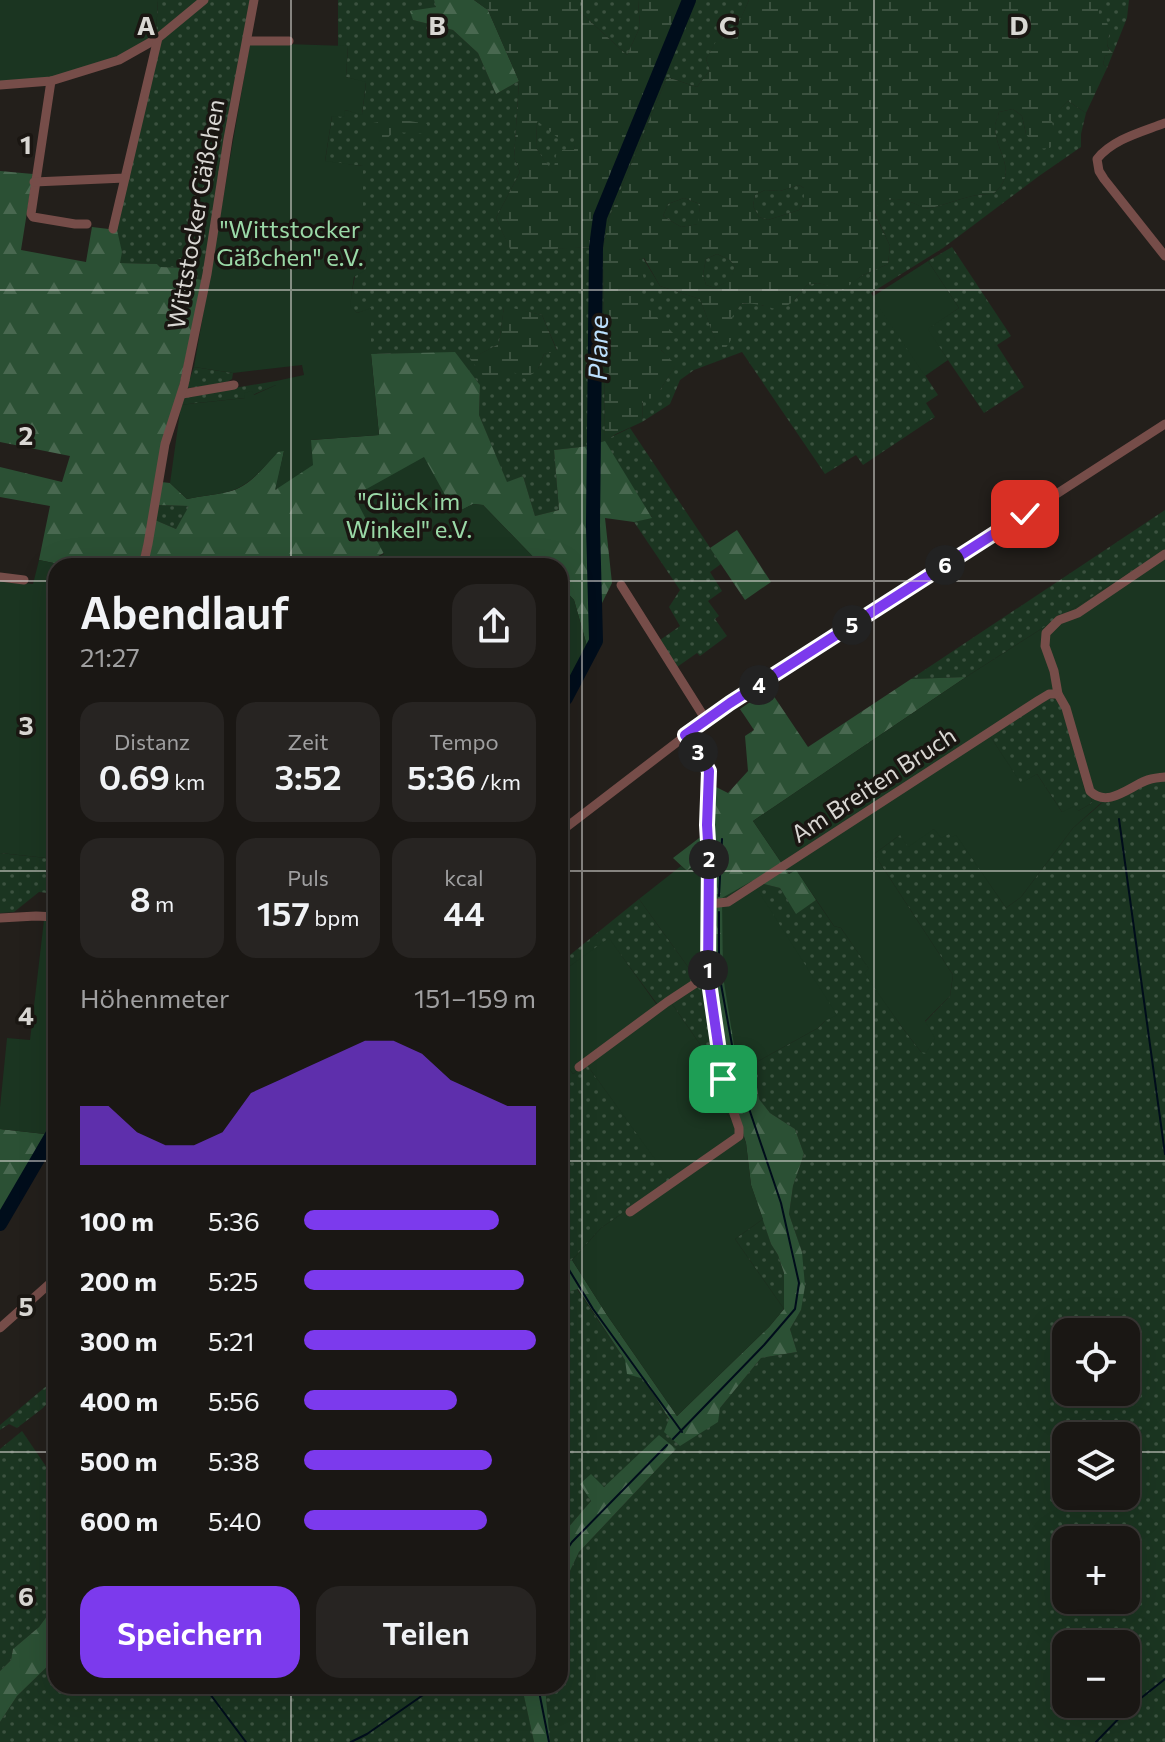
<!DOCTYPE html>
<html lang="de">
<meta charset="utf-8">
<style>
:root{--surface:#1a1714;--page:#272422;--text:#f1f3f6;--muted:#9f9fa0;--line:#383634;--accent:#7c3aed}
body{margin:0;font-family:Commissioner,sans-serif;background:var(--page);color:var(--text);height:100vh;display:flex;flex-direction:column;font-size:30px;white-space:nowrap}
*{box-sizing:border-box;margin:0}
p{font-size:26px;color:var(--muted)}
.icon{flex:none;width:44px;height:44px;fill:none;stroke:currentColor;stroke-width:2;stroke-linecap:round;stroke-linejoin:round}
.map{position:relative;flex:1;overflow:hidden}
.side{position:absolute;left:48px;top:558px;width:520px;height:1136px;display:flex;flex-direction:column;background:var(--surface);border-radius:24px;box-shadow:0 8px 32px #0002,0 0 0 2px var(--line)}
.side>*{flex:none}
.fabs{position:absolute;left:1052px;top:1318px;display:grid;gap:16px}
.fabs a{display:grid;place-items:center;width:88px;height:88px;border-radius:16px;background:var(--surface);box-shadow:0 8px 32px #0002,0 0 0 2px var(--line);font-size:40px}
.pin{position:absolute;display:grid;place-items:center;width:68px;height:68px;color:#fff;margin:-34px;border-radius:16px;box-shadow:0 4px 12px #0006}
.km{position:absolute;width:40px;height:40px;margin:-20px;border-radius:50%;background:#222;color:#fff;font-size:22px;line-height:40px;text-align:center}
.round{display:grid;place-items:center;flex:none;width:84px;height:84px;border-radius:24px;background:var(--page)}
.headline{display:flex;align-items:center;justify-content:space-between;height:136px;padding:0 32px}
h1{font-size:44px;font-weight:600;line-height:60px}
.figures{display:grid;grid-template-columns:repeat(3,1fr);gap:12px;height:136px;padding:8px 32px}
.figures div{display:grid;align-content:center;border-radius:20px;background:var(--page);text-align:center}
.figures b{font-size:34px;font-weight:600}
.figures small{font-size:22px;font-weight:400}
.figures p{font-size:22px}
.chart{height:224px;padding:16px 32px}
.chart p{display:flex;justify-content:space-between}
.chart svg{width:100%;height:144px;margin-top:8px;fill:var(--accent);opacity:.7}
.button{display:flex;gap:16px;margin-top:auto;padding:16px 32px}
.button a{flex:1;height:92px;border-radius:24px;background:var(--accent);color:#fff;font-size:32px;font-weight:600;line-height:92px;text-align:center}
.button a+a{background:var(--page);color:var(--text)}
ul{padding:0 32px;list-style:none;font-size:26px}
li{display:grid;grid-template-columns:128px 96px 1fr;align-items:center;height:60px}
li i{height:20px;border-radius:10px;background:var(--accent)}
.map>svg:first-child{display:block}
</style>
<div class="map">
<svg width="1165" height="1742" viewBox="0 0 1165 1742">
<defs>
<pattern id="grass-dots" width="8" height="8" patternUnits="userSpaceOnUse" patternTransform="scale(2)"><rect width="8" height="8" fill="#1b3521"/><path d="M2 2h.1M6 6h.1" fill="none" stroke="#3c5240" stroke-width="1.8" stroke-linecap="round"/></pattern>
<pattern id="forest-firs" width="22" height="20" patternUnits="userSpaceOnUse" patternTransform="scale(2)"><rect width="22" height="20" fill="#2b5034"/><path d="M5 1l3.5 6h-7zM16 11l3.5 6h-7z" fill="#496850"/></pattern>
<pattern id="wetland-marsh" width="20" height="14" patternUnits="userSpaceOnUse" patternTransform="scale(2)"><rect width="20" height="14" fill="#1b3521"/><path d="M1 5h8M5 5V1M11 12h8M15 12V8" fill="none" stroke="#3c5240"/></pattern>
</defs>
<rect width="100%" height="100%" fill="#231f1b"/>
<g fill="url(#grass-dots)" fill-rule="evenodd">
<path d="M158,0H250L203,280L191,278V268L160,267L157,264L120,263L117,230L159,43L156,34Z"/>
<path d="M338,0H434L437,6L413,20L453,30L478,53L496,94L519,81L514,158L520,172L496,218L511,250L596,247L601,217L690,0H749L731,41L718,39L706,59L710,70L697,87L667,77L609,218L603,249L605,440L630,428L721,564L710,572L722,591L708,601L719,616L715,619L727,636L700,656L697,653L677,667L660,640L680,626L669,607L680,590L634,522L652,517L589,446L554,450L559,510L535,516L523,476L507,483L479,415L480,385L455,353L371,354V309L357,313L349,306L363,238V166L325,162L332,116L345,110L362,114L366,83L346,77L348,47L338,46ZM504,307L542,315L557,350L544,354L538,369L511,371L471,359L499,344Z"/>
<path d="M580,0H638L640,27L627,55L580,12Z"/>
<path d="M1099,0H1129L1127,18L1107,68L1103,64L1105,56L1113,53C1106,46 1106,44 1109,35L1099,14Z"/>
<path d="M1068,101L1086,113L1081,134V147L1039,176L943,248L871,293L938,395L926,403L935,417L863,465L856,455L825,474L742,352L694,370L680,380L670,404L642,422L643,399L660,390L675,366L661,350L629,288L639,260L643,258L660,286L700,299L721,354L732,316L741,304L756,302L763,306L793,302L807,285L818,283L843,289L863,275L888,264L890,246L873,209C888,193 908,199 925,209C950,205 968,193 993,194C1021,171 994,152 995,125C996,121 998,116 999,112L1013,109L1022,116L1026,134L1050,119Z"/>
<path d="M537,120L577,136L574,150L553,174L536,148Z"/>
<path d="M799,185L804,188V203L799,210L768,220L759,217L753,206L755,195L765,190L780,191Z"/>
<path d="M684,198L700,204L699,224L681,227L663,216L668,204Z"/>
<path d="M952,247L1011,336L997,345L1024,387L984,413L927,329L959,308L928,261Z"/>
<path d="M717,254L730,260L735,267L731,280L715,288L706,285L703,274L706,259Z"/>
<path d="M194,367L233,373L232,379L225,383L189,388L187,387Z"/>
<path d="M276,381V385L245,398L179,405L181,399L187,396Z"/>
<path d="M157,505L190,506L176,529L155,520Z"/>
<path d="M1165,510V550L966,677L911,679Z"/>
<path d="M597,638L603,642L560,720V697L587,646Z"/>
<path d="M1050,698L1056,700L1062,707L1085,791L1091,798L1092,803L1078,811L1062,812L1037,774L1021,784L990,736Z"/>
<path d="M1165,780V1742H550L545,1686H560V1592L579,1552L676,1449L603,1487L590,1475L591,1501L560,1537V1056L573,1074L587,1065L671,1180L601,1228L572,1260L564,1264L571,1291L577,1289L625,1360L644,1379L669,1420L720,1408L761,1358L797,1352L790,1329L801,1310L802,1252L789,1214L793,1186L804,1154L795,1129L770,1113L759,1099L753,1064L818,1028L825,1021L752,881L780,888L796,913L816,900L834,926L841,928L870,970L865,973L901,1026L921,1052L925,1022L950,996L953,975L874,854L900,835L935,829L956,834L1006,908L1021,897L1073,828L1102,803H1106L1139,786ZM1066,1332H1126V1392H1066ZM1066,1436H1126V1496H1066ZM1066,1540H1126V1600H1066ZM1066,1644H1126V1704H1066Z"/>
<path d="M0,853L56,859V894L39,892L14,912L0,913Z"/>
<path d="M639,899L696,978L705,972L728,1083L744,1138L690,1060L704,1050L668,998L658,1005L609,939L560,973V963Z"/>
<path d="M763,1219L771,1244L778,1255L784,1273V1309L735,1239Z"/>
<path d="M56,1378V1394L43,1408L17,1428L9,1424L0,1430V1425Z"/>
<path d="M22,1431L56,1481V1604L39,1627L13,1649L11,1660L0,1671V1449Z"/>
<path d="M56,1658V1686H522L534,1742H0V1722L17,1696Z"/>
</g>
<g fill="url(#forest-firs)">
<path d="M434,0H474L488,10L519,81L496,94L478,53L453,30L413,20L410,11L436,7Z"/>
<path d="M0,171L33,174L21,250L86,262L92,227L117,230L122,252L120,263L157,264L160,267L191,268V278L203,280L139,566H68L39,560L50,506L0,497V467L62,482L70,456L0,442Z"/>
<path d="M455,352L480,385L479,415L507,482L523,476L535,516L559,510L554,450L589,446L605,441L652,518L634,522L605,518L612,583L598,611L597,638L587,646L574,600L560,585V566H542L483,505L473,504L360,566H146L155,520L176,529L189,506L157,505L161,482L170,483L187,499C201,496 214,495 227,492C249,488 264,467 278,451H284L276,490L311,440L379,435L371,354Z"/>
<path d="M737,530L771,582L745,600L710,548Z"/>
<path d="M966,677L753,821L789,874L796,869L816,900L796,914L780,888L752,881L737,1069L753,1064L759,1099L770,1113L795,1129L804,1154L793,1186L789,1214L802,1252L805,1286L801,1310L790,1329L797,1352L761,1358L720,1408L718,1422L680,1446L664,1432L669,1419L644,1379L627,1374L625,1360L578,1289L571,1291L563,1286L564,1264L572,1260L607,1315L677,1416L769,1327L784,1309V1273L778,1255L771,1244L751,1185L746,1143L728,1083L710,975L706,855L687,871L673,858L711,829L712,785L728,793L748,771L745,736L754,730L740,709L769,689L808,747L911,679Z"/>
<path d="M0,1129L54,1135L0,1231Z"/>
<path d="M659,1435L676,1449L579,1552L560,1592V1537L591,1501L580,1484L591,1474L604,1487Z"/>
<path d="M56,1604V1658L17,1696L0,1722V1671L11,1660L13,1649L39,1627Z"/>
<path d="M520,1686H545L550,1742H534L522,1687Z"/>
</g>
<g fill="url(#wetland-marsh)" fill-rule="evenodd">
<path d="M474,0H580V12L627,55L640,27L638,0H688L599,217L595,247L511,251L496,218L520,172L514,158L519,81L488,10ZM537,121L557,137L576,136L574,150H557L553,173L536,148Z"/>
<path d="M749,0H1099V14L1106,17C1107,22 1109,29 1109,34C1108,44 1104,45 1113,53L1105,56L1103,64L1107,68L1086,113L1068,101L1051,119L1057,139L1050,148L1036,149L1026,134L1022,116L1013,109L999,112C998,117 996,121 995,125C994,152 1021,171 993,194C968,193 950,205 925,209C908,199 887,193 873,210L890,246L888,264L863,275L843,290L818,283L807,285L793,302L780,310C766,307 756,302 741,304L732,317L735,334L721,355L700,299L660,286L644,258L639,260L646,287L629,289L674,334L661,350L676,365L660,390V398L643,399L642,422L616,434L605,441L603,249L609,218L667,77L697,87L710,70L706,59L718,38L731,40ZM799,185L804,188V203L799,210L768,220L759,217L753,206L755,195L765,190L780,191ZM684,198L700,204L698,224L681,227L663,216L668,204ZM717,254L730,260L735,267L730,280L715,288L706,285L703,274L706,259Z"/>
<path d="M398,119L427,124L429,134L394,132L379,146L367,135V124Z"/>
<path d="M504,306L542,315L557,351L544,354L538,369L526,379L511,371L492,387L470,359L499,344Z"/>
</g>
<g fill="#1b3521" fill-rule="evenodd">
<path d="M0,0H158L156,34L121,55L50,78L0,82Z"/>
<path d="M250,43L348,46L346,77L366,82L362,115L345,110L344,117L332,116L325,161L363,166V238L368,243L364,271L354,277L350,306L357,313L371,308V354L379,435L311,440L313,465L275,490L284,451L278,452C264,467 248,488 227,492C214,495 201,496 187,499L170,483L180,412L179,405L245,398L244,393L252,391L254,395L276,385V381L304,375L302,365L233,373L194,367Z"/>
<path d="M928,261L959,308L928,329L948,360L925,376L872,297Z"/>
<path d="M424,457L455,513L473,504L483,505L542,566H360L384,554L354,496Z"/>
<path d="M1165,550V780L1139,786L1106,803H1101L1073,828L1021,897L1006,908L956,835L952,837L949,834L941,838L934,829L908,847L900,835L874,854L953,975L950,996L925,1021L935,1038L926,1053L921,1052L901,1026L864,973L869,969L841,928L834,926L796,870L789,874L753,821L966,677ZM1050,698L1056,700L1062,707L1085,791L1091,798L1092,803L1078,811L1075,806L1062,812L1037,774L1021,783L990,736Z"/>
<path d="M39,560L68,566H56V859L0,853V581L33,584Z"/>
<path d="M560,585L574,600L587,646L560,697Z"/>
<path d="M706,855L705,972L696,978L639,899L681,866L687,871Z"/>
<path d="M752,881L837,1015L825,1021L818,1028L753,1064L738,1070L723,976L722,898Z"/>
<path d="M44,920L56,922V1131L54,1135L0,1129V1107L7,1038L30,1040Z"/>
<path d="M609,938L657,1005L668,998L704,1050L690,1061L744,1138L746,1143L751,1185L763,1219L735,1239L784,1309L769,1327L677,1416L607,1315L572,1260L601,1228L670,1180L587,1065L573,1074L560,1056V973Z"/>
</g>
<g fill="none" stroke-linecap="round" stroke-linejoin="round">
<g stroke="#000d1b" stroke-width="2">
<path d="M1119,819L1165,1154"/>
<path d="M719,896L722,839"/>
<path d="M719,912V973L736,1067"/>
<path d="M560,1255L593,1309L682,1432"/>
<path d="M673,1439L764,1345L795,1309L799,1283L781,1203L739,1079"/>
<path d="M560,1560L572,1542L667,1445"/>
<path d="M204,1686L246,1742"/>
<path d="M538,1686L549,1742"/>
<path d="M351,1742L367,1734L436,1686"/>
<path d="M1096,1742L1131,1706L1165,1679"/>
</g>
<g stroke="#000d1b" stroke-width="14">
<path d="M560,705L566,698L596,641L593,526L596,247L600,217L689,0"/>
<path d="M0,1224L56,1128"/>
</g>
<g stroke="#764d49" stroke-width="9">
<path d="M248,41H289"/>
<path d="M51,81L31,214L33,217L75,224H87"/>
<path d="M0,85L51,81L119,60L158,38L204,0"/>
<path d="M1165,123C1142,132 1113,139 1097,159L1099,171L1104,179L1165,256"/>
<path d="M34,182L125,178L158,38"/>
<path d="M113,229L125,178"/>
<path d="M182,394L234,385"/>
<path d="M1165,554L1078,613L1059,620L1046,633L1045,646L1054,671L1058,694L1066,708L1090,791C1107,808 1128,788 1145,781C1152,778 1158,778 1165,777"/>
<path d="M143,566L148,544L165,444L184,385L207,274L228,139L254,0"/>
<path d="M0,577L24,580"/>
<path d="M621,585L706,720"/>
<path d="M560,832L706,720L1165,424"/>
<path d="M709,904L728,902L1039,700L1049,694H1058"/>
<path d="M0,918L36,916L56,917"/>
<path d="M579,1067L667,1002L708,975"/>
<path d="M630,1212L739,1136V1128L729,1099L720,1061L708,975L709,858L707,825L709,771L703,760L685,735"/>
<path d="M0,1328L56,1278"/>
</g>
</g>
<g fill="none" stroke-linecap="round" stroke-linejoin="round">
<defs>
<path id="route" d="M723,1079L708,975L709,858L707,825L709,771L703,760L685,735L730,703L1025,514"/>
</defs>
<use href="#route" stroke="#fff" stroke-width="16"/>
<use href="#route" stroke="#7c3aed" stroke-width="10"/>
</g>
<path fill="none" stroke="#d9d7d3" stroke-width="2" stroke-opacity="0.55" d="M291,0V566M582,0V1742M874,0V1742M0,290H1165M0,581H56M560,581H1165M0,871H56M560,871H1165M0,1161H56M560,1161H1165M0,1452H56M560,1452H1066M1126,1452H1165M291,1686V1742"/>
<g text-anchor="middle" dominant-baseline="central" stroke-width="7" stroke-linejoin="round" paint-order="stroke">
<g font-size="24" fill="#d9d7d3" stroke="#1a1612">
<text transform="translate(195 214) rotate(-80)">Wittstocker Gäßchen</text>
<text transform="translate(873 784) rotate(-33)">Am Breiten Bruch</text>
</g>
<g font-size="24" fill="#9ad9a7" stroke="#1a1612">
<text x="290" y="228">"Wittstocker<tspan x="290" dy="28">Gäßchen" e.V.</tspan></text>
<text x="409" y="500">"Glück im<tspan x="409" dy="28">Winkel" e.V.</tspan></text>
</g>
<g font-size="26" font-style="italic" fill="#bce0fe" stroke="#1a1612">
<text transform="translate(597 348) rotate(-89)">Plane</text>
</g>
</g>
<g font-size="26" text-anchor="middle" font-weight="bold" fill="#d9d7d3" stroke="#1a1612" stroke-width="7" stroke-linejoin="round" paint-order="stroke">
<text x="146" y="35">A</text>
<text x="437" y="35">B</text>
<text x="728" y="35">C</text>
<text x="1019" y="35">D</text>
<text x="26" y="154">1</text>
<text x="26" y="445">2</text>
<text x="26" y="735">3</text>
<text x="26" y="1025">4</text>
<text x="26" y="1316">5</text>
<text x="26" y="1606">6</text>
</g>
</svg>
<div class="fabs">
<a><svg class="icon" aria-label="locate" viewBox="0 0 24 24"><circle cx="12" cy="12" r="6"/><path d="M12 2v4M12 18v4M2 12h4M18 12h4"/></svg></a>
<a><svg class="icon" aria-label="layers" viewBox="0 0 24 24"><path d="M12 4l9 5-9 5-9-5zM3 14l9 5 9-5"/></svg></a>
<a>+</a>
<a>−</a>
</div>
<div class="pin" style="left:723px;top:1079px;background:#1e9e55"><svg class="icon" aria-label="arrive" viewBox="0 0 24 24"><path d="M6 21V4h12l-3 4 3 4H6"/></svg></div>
<div class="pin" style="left:1025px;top:514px;background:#d93025"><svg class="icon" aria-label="check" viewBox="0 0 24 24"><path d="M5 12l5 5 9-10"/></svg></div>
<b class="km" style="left:708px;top:970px">1</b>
<b class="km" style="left:709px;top:859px">2</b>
<b class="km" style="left:698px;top:752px">3</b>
<b class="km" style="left:759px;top:685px">4</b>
<b class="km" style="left:852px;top:625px">5</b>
<b class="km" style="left:945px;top:565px">6</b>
<section class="side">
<div class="headline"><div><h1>Abendlauf</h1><p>21:27</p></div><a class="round"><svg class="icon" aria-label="share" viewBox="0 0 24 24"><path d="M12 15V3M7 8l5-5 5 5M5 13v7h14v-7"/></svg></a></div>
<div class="figures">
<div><p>Distanz</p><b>0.69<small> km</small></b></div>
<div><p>Zeit</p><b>3:52</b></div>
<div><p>Tempo</p><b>5:36<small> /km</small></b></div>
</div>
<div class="figures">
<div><b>8<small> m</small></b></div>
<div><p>Puls</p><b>157<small> bpm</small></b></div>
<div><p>kcal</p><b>44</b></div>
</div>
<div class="chart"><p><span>Höhenmeter</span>151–159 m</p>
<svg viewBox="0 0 160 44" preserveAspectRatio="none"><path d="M0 44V26L10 26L20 34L30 38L40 38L50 34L60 22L70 18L80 14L90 10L100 6L110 6L120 10L130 18L140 22L150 26L160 26V44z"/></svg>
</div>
<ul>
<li><b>100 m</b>5:36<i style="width:84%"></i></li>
<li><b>200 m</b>5:25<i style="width:95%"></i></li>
<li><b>300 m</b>5:21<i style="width:100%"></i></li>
<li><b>400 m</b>5:56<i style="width:66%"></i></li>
<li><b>500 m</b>5:38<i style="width:81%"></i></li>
<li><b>600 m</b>5:40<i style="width:79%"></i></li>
</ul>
<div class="button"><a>Speichern</a><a>Teilen</a></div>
</section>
</div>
